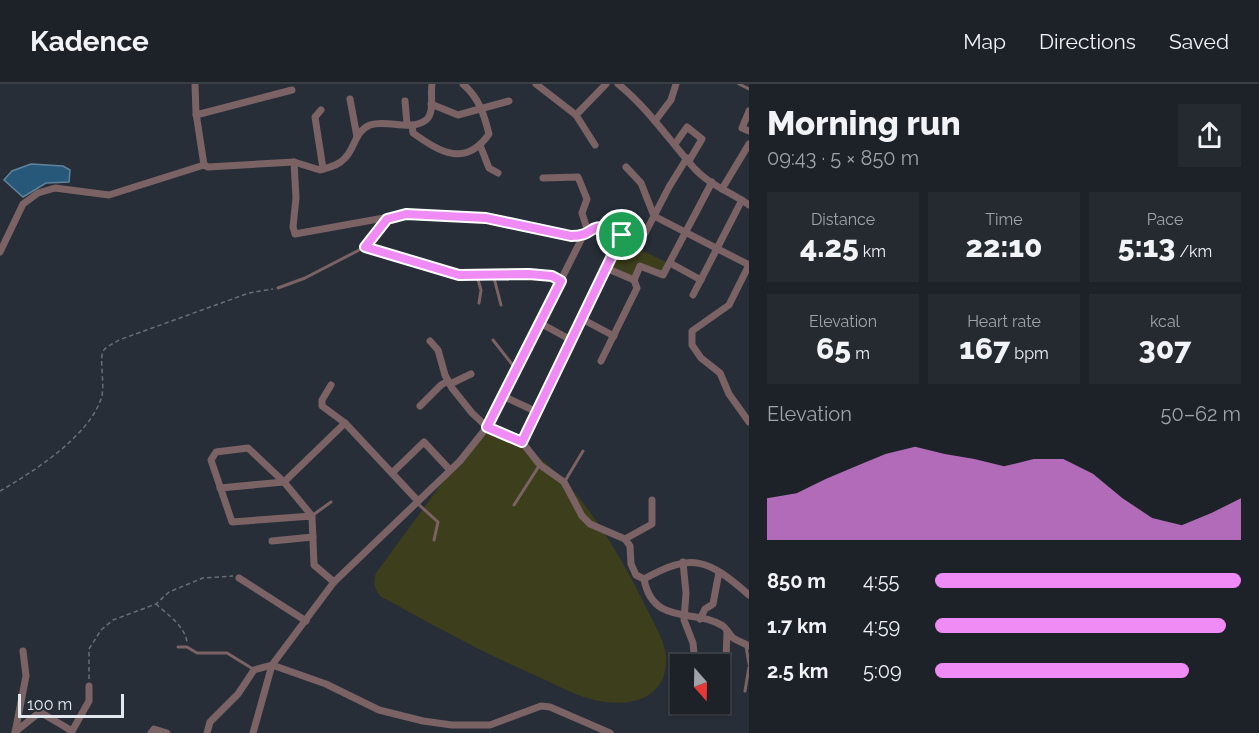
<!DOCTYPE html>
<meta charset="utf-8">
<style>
:root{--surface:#1d2229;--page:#252a31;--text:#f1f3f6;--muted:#a0a4a8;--line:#3b3f46;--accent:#f08bf5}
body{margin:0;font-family:Raleway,sans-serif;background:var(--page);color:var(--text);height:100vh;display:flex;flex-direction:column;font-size:22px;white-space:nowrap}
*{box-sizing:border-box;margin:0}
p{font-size:20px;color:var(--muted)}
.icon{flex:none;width:33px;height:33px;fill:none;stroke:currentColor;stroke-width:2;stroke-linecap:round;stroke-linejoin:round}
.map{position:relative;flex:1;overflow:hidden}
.side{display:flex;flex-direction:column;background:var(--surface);width:510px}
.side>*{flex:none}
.needle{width:39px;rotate:160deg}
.tools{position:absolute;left:670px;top:570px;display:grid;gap:12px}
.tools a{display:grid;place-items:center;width:60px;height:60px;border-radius:0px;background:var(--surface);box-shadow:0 2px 4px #0004,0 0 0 2px var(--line);font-size:30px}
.scale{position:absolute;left:18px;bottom:15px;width:106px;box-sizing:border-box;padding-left:6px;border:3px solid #e3e8ee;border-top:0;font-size:16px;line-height:21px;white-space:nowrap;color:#e3e8ee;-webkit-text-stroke:4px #272e37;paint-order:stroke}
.pin{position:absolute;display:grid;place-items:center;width:51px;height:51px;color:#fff;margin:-26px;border:3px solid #fff;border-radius:50%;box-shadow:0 2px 6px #0007}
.round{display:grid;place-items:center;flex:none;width:63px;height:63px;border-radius:0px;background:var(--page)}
.head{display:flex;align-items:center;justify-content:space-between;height:102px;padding:0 18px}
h1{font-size:33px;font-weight:800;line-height:45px}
.metrics{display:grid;grid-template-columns:repeat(3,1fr);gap:9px;height:102px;padding:6px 18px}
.metrics div{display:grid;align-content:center;border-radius:0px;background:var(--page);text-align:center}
.metrics b{font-size:30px;font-weight:800}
.metrics small{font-size:16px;font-weight:400}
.metrics p{font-size:16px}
.chart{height:168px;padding:12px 18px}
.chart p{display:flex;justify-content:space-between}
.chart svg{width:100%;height:108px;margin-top:6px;fill:var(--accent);opacity:.7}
ul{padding:0 18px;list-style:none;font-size:20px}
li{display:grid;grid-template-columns:96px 72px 1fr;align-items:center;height:45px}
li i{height:15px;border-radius:8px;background:var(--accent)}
header{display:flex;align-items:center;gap:36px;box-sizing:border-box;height:84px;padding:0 30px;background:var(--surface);border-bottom:2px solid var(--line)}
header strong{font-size:28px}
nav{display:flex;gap:33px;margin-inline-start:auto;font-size:21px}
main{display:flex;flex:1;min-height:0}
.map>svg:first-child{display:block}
</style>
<header>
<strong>Kadence</strong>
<nav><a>Map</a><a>Directions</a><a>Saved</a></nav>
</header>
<main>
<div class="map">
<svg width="749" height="649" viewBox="0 0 749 649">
<rect width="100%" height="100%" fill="#272e37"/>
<g fill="#3d3e1b">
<path d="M625,158L666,178L662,187L658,188L640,180L633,193L612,183L611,179L620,160Z"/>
<path d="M490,349C560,363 619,467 648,527C655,541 665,558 666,573C668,617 626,625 591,615C574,611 557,601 541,594C485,570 433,541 380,512C374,504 373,498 376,489L472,358L483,350Z"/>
</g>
<path fill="#275879" stroke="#5f839c" stroke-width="1.5" d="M31,80L63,82L70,86L69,98L46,99L23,113L4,96L12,87Z"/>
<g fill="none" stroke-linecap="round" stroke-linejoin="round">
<g stroke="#696f77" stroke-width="1.5" stroke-dasharray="4.5 3" stroke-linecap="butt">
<path d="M0,407C33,388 88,353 101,315C106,303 98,272 104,266C107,262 115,259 119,256L249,209L273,205"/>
<path d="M156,520C167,530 186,543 187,559"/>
<path d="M89,595V565L101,546L113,536L156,520L169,508L203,494L233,492"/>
</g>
<g stroke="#7b6265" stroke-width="3">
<path d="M739,0L749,5"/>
<path d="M493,190L501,221"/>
<path d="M477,192L481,206L479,219"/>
<path d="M278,204L305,194L365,163"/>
<path d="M493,256L515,284"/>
<path d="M565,397L583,367"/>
<path d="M417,419L438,438L434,456"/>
<path d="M514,421L539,382"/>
<path d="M313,431L331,418"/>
<path d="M746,562L749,580"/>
<path d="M178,563H187L197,569H227L253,585"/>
<path d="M745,607L749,583"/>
</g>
<g stroke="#7b6265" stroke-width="7">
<path d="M195,0L196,29L204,81"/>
<path d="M536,0L576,31"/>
<path d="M618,0C648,24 669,56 694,84C709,101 731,108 749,121"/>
<path d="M350,15L357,53"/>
<path d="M405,17L407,40"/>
<path d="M431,20L458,31L509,17"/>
<path d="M321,26L315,33L323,85"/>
<path d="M749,27L742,44L749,47"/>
<path d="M196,31L292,6"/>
<path d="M655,37L671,16L676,0"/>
<path d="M412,41L413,49C440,68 465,84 489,50C484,30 479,14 463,0"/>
<path d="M675,60L687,43L702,55L689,77"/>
<path d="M480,61L489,84L498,89"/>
<path d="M595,61L576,31L606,0"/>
<path d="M294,78L296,114L293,143L295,150L406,130L486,134L519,143L583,152"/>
<path d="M626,83L641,99L654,132L749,181"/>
<path d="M543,94L578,93L587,115L582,129L588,148"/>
<path d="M722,105L749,60"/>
<path d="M387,135L365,163L459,191L529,190L551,192L561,197"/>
<path d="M0,168L23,120L38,109L55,104L109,111L204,81L208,83L294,78L320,86C329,83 338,82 345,74C355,64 355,47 370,41C388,35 410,48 426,36C435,29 430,10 432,0"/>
<path d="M670,179L701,196"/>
<path d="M749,181L729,221L692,247V261L701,274L720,289L729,310L749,338"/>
<path d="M606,184L634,196"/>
<path d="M693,211L742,116"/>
<path d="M582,235L614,252"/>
<path d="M540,239L571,256"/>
<path d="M430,257L438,266L445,291L452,304L472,329L487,343L522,358L540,381L564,398L582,432L590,440L625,455L630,462L631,480L636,491L644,495C692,468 708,475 749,511"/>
<path d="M601,277L637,204L634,196L640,182L663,191L712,98"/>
<path d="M450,300L471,290"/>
<path d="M331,301L322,316V322L345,339L418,417"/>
<path d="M503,312L537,328"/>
<path d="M420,322L441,301L448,297"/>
<path d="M522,358L622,151"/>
<path d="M392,389L424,358L450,386"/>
<path d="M220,404L284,398L345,339"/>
<path d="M312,432L232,438L211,376L216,368L248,364L284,398L312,432L314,481L334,498"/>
<path d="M625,455L652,440V416"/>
<path d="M272,457L313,453"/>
<path d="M683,478L686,509L684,536L693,559L695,580"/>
<path d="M239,494L306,537"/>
<path d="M644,495C653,543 696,524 723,542C727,545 729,550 732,553C737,557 744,559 749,562"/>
<path d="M700,535L705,525L713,520L719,488"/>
<path d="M720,603L726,576L727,547"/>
<path d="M15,648L40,628L72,647"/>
<path d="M15,649L26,592L23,567"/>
<path d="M71,649L89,617V602"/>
<path d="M151,649L154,645L167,649"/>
<path d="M207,649L210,638L238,610L254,586L272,581L326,600L379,626L423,637L452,641H490L541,622L550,623L610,649"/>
<path d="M253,649L272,581L334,498L460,377L487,343L583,152C606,134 617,148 639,161L669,103L687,74"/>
</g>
</g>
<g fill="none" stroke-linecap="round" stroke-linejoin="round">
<defs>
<path id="route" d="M406,130L486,134L571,152C600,152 585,133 622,151L522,358L487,343L561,197L552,192L529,190L459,191L365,163L387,135Z"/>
</defs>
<use href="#route" stroke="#fff" stroke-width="12"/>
<use href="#route" stroke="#f08bf5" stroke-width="8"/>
</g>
</svg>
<div class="tools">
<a><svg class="needle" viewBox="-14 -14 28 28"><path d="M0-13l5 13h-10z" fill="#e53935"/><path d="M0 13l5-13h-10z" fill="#a0a4a8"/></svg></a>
</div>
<div class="scale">100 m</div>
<div class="pin" style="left:622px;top:151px;background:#1e9e55"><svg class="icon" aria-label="arrive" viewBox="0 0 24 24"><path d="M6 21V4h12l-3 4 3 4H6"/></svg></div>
</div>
<section class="side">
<div class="head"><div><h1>Morning run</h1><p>09:43 · 5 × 850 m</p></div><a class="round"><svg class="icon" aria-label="share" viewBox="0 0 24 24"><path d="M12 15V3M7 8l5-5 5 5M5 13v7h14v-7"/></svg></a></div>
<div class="metrics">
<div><p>Distance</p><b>4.25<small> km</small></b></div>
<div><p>Time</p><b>22:10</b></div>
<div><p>Pace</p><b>5:13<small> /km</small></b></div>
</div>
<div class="metrics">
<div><p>Elevation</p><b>65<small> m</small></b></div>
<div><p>Heart rate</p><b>167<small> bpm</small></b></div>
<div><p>kcal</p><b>307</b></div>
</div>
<div class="chart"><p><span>Elevation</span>50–62 m</p>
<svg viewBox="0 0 160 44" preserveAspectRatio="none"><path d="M0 44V27L10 25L20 19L30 14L40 9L50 6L60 9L70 11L80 14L90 11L100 11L110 17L120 27L130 35L140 38L150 33L160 27V44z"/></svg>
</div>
<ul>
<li><b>850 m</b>4:55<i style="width:100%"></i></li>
<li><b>1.7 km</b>4:59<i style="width:95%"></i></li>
<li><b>2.5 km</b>5:09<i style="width:83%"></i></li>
</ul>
</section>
</main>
